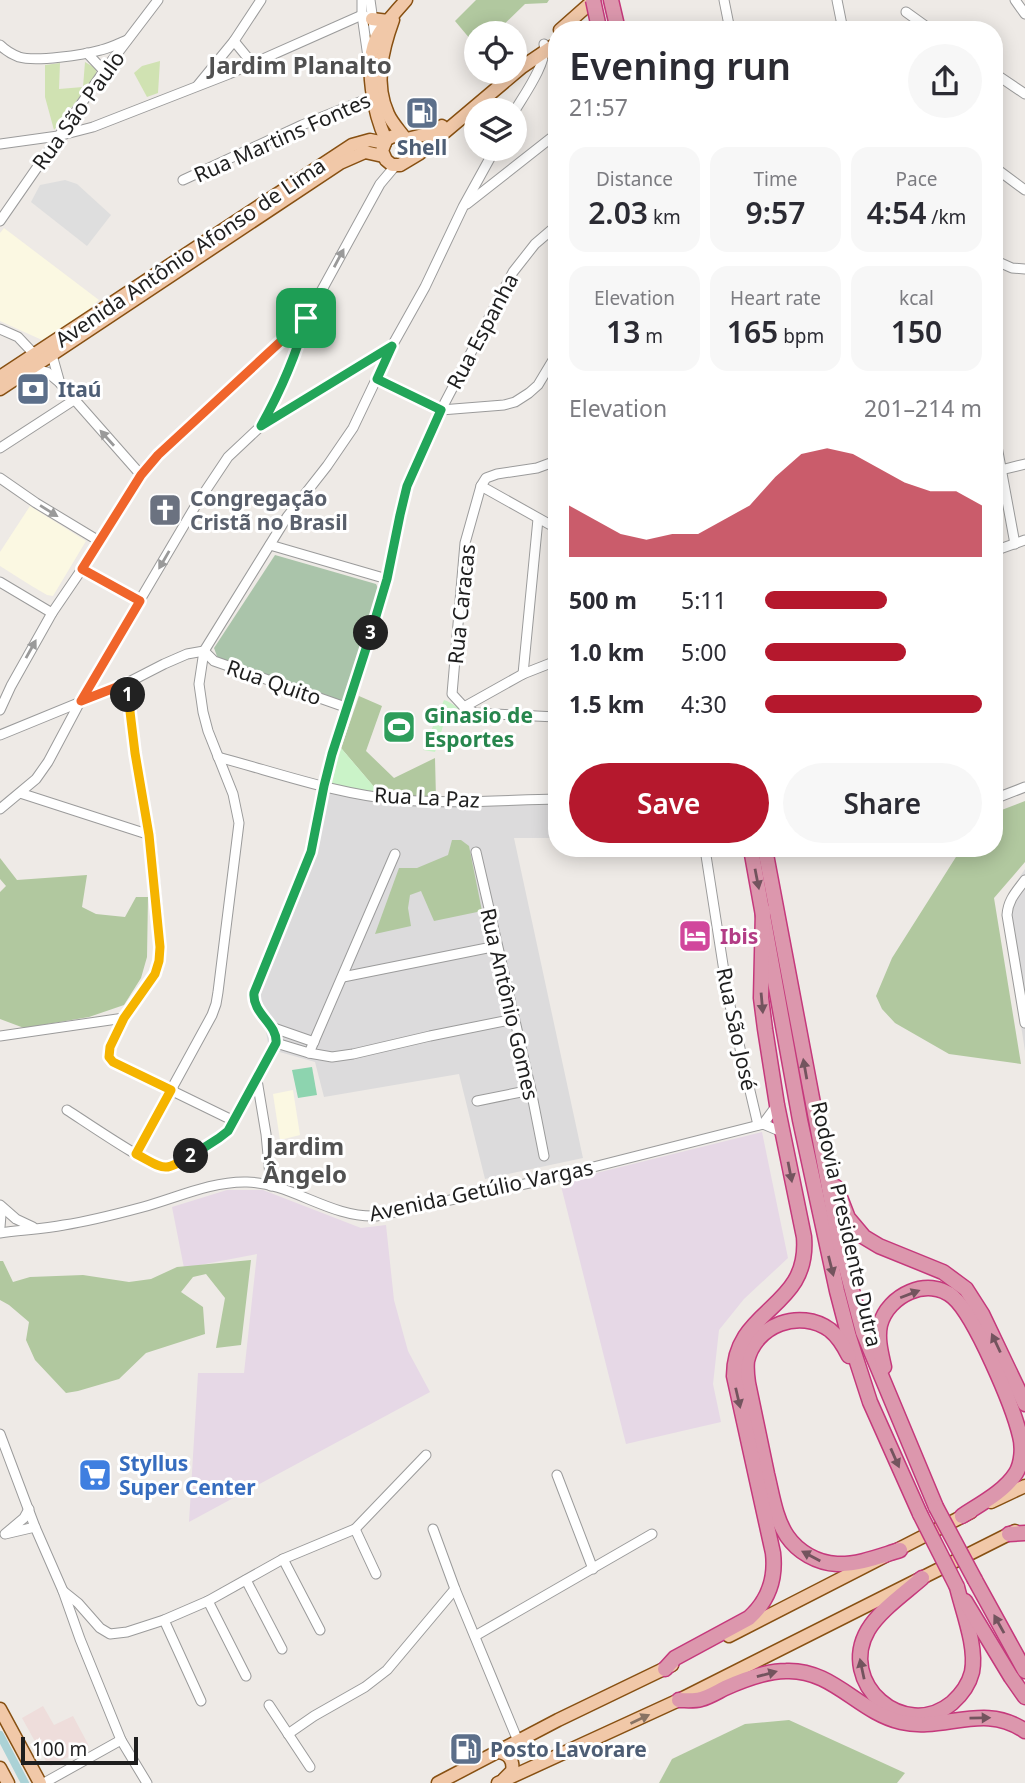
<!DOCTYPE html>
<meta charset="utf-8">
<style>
:root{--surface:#fff;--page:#f7f7f7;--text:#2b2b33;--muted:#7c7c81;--accent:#b5182d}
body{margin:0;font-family:"Noto Sans",sans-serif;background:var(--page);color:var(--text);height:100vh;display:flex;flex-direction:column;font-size:26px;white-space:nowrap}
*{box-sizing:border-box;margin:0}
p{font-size:23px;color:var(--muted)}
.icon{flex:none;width:38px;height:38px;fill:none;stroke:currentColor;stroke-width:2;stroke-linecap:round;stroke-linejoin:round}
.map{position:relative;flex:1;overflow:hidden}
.side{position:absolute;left:548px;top:21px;width:455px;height:836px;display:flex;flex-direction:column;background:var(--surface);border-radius:28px;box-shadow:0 4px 18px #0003}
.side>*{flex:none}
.fabs{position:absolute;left:464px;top:21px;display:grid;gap:14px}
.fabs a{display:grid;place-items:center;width:63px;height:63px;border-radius:50%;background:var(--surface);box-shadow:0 4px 18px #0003;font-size:35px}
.scale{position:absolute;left:21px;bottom:18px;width:117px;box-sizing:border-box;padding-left:7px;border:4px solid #1e1e1e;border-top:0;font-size:19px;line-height:24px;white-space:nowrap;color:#1e1e1e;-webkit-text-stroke:5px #fff;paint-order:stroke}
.pin{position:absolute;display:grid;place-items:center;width:60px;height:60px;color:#fff;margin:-30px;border-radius:14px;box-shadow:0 4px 10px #0006}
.km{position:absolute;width:35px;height:35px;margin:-18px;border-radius:50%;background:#222;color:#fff;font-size:19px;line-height:35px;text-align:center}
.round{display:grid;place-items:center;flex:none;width:74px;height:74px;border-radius:37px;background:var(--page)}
.overview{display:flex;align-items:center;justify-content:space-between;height:119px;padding:0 21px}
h1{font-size:38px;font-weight:600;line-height:52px}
.metrics{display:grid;grid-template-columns:repeat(3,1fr);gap:10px;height:119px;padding:7px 21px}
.metrics div{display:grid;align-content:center;border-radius:18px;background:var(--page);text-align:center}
.metrics b{font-size:30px;font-weight:600}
.metrics small{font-size:19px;font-weight:400}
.metrics p{font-size:19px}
.chart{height:196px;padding:14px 21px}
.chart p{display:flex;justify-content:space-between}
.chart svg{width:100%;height:126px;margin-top:7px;fill:var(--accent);opacity:.7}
.action{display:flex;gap:14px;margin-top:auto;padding:14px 21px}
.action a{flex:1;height:80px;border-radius:42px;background:var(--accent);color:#fff;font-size:28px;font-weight:600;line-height:80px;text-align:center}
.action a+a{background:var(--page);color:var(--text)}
ul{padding:0 21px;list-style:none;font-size:23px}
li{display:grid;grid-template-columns:112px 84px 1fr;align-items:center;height:52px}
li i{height:18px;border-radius:9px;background:var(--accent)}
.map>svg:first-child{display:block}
</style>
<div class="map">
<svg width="1025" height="1783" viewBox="0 0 1025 1783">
<rect width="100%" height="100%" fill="#eeeae6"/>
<g fill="#dcdbdc">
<path d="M327,790L490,803L556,804V838H514L583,1158L485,1179L459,1074L324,1097L315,1062L269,1049L260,996L309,867Z"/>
<path d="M1025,869V1051L1003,911L1009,893Z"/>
</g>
<g fill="#e6d8e6">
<path d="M762,1132L788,1258L744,1299L719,1330L713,1384L721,1422L626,1444L560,1182Z"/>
<path d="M227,1190H263L361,1228L386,1225L394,1300L408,1351L430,1392L189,1522L198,1373H244L257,1254L184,1268L172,1207Z"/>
</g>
<g fill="#fbf8e2">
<path d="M4,228L99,300L80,318L42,340L0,321V233Z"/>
<path d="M30,506L86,541L53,596L47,595L30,585L0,566V552Z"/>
<path d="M293,1090L300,1135L280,1140L273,1094Z"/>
</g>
<path fill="#eedddb" d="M43,1706L54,1725L73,1716L89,1746L51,1766L48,1765L22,1718Z"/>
<g fill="#d0e2b2">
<path d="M160,61L158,93L147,97L134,73L142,66Z"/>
<path d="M85,62L97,69L95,77L54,130L45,97V65L60,63L59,89L83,87Z"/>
</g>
<g fill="#b1c89f">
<path d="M476,0H549L547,3L525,4L495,33H476V46L455,21Z"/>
<path d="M359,696L382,706L366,751L394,778L435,758L436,798L381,795L341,748Z"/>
<path d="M1025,801V862L994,898L1021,1064L949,1054L895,1023L882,1009L876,996L892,958L961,849H994V815L999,811Z"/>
<path d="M452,840H461L469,846L482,911L434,921L421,891L410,895L408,908L411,926L375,934L399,868H417L448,855Z"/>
<path d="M0,858L17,880L87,875L82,907L96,914L125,917L136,897H148L147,957L141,978L124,1005L89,1017L24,1028L0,1019V892L6,886L0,879Z"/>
<path d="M251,1260L241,1345L216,1348L225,1298L206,1274L193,1277L181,1292L203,1307L205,1334L146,1353L119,1379L78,1391L66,1393L35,1360L26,1340L29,1322L9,1305L0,1300V1261H3L13,1282L30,1277L83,1275L129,1282L151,1279L177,1267Z"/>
<path d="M789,1720L905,1773L897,1783H659L672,1759L745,1724Z"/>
</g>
<path fill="#aac4aa" d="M275,555L376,584L380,592L344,702L218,659L214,648Z"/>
<g fill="#caf3c8">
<path d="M444,700C453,703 462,710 466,719L443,726L435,752L423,750Z"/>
<path d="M341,748L381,795L326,788L331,768Z"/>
</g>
<path fill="#8dd4af" d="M312,1067L317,1095L298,1098L292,1070Z"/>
<path fill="#dedede" d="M65,180L77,184L111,215L87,246L31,202L40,185Z"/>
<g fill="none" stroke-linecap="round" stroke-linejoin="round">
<path stroke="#abd2d6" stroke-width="8" d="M0,1735L25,1783"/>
<defs>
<g id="minor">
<path d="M362,0V15L368,57"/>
<path d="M370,0L376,42"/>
<path d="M724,0L730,30"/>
<path d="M837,0L843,30"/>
<path d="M1015,0L1025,14"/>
<path d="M906,12L931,30"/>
<path d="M234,41L252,63"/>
<path d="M0,45C5,50 11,54 19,57C36,62 83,55 101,50C110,48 118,44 127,40"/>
<path d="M87,53L104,71"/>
<path d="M994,73L1025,94"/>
<path d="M198,85L234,41L261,0"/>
<path d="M514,112C524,95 548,62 544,44"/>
<path d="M0,144L58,136L93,127L229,74L362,15L372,19"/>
<path d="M994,167L1025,190"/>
<path d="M183,180L302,125L377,95"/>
<path d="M467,204L556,134"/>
<path d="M0,221L104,71L158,0"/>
<path d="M994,260L1012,268L1025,269"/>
<path d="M0,329L18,337L35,355"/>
<path d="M52,355L59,380"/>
<path d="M31,368L47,372L59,382L141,475"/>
<path d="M377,379L441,410L504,405L515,402L529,393L538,385L556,355"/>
<path d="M263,425L391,347"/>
<path d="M994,430L1015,544"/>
<path d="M0,448L74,400"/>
<path d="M556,461L537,468L497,474L486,478L481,486L465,543L452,694L464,707L475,713L556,717"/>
<path d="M1001,470L1025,464"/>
<path d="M0,478L36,503L99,541"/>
<path d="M481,486L556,528"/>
<path d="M270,545L387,579"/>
<path d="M994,551L1025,540"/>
<path d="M82,569L140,601"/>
<path d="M0,582L52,613"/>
<path d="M204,651L214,661L348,708"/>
<path d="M523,674L538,519"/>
<path d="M127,683L135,753L150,835L159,928L160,955L155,974L124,1018L110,1047L109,1057L113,1062L234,1121"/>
<path d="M464,707L523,674L556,661"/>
<path d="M0,710L11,686L52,613L82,569L141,475L158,455L306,319L380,184L396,165"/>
<path d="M0,735L127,683L164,664L187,654L204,651"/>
<path d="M218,757C278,773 339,795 401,800C452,804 505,800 556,799"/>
<path d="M994,785L997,797"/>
<path d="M20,793L150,835"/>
<path d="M994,799L1025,787"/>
<path d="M0,809L36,779L48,762L81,700L196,505L228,457L261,426L272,407L294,356L306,320"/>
<path d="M705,849L728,997L758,1125"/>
<path d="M476,852L531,1090L544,1156"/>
<path d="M1025,880C1016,892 1008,900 1007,915L1025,1023"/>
<path d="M343,977L497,946"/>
<path d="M271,1027L314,1042"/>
<path d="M0,1036L124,1018"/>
<path d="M276,1043C278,1024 252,1014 254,993L311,852L324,786L332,754L387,579L400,515L407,486L441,410L513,272L535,244L556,226"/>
<path d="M276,1043L309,1053L332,1057L353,1054L430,1036L514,1019"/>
<path d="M309,1053L395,854"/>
<path d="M257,1080L266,1134L271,1186"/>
<path d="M477,1101L531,1090"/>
<path d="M67,1110C83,1120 152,1168 166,1168C177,1167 218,1139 228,1131L276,1043"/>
<path d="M763,1124L777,1105"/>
<path d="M136,1154L212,1015L216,1004L218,992L239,823L233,794L208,731L203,712L199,684L204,651L287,517L327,466L353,428L392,346L425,287L463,207L495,149"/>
<path d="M0,1205L16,1219L33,1227"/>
<path d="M0,1209L1,1215L0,1227"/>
<path d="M0,1233C21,1230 43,1229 64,1225C90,1221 117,1214 143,1207C176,1198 212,1181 247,1182C292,1183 330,1218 376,1216L534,1182L763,1124L782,1132"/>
<path d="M0,1434L35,1527L63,1591L80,1639L121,1740L147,1783"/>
<path d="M557,1475L593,1569"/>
<path d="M29,1509L24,1518L5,1534L35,1527"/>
<path d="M355,1529L376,1574"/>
<path d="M433,1529L455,1589L518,1741"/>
<path d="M283,1559L320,1630"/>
<path d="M246,1580L282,1649"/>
<path d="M63,1591L78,1603L100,1628L110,1634L127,1632L164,1620L208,1601L283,1559L355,1529L426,1455"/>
<path d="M208,1601L246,1676"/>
<path d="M164,1620L201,1701"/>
<path d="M475,1636L652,1534"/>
<path d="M269,1705L310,1767"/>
<path d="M288,1734L314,1716L365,1687L387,1670L455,1589"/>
<path d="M44,1783L121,1740"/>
</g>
<g id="major">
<path d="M372,19L388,21"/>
<path d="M393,20C382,50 374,84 388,114C392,123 399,130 404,137"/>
<path d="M560,30L594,0"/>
<path d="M407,139L431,133L442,126"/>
<path d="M386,140C374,114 364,66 376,39C383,24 396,12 406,0"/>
<path d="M410,159L412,148C408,136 397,132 386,140L382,151L386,160L392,165H400L420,153L522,67L556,44"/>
<path d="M0,377L352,145L370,140L385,143"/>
<path d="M0,389L340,163L365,152L383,156"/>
<path d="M991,1502L1025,1486"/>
<path d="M729,1636L971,1512"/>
<path d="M0,1709L40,1783"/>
<path d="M498,1752C509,1753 514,1761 512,1771L504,1779"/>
<path d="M0,1768L8,1783"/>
<path d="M438,1783L558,1720L672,1665"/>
<path d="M498,1783L679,1700L1015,1531"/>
</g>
<g id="highway">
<path d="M611,0L618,30"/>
<path d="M751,849L800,1120L837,1291L849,1337L870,1402L920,1514"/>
<path d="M765,849L839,1241L863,1332L936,1507"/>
<path d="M836,1187L848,1218L864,1237L879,1246L943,1272L966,1289L982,1314L1025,1404"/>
<path d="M849,1356C844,1346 839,1337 830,1330C800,1308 755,1325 747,1361C746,1369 747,1376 748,1383C754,1413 761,1444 767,1474C772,1494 775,1518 787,1536C798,1552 817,1563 837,1564C858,1565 880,1556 900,1550"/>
<path d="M884,1367C881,1353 877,1339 880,1325C888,1295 928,1276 953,1297C975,1316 1013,1406 1020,1436C1023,1447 1022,1463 1016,1473C1004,1492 980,1504 962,1516"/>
<path d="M1009,1534L1025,1533"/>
<path d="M922,1578C905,1593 879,1611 868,1630C837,1683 904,1742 952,1703C961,1695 969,1684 972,1672C977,1647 963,1612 957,1587"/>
<path d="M975,1580L1025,1671"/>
<path d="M965,1601L1011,1677L1025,1697"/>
<path d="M665,1669L675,1658L749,1618C768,1601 776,1579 773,1553L734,1376C734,1307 810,1310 804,1237L777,1105L765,1029L761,998L763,910"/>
<path d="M679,1700C686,1700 694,1701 701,1699C709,1697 717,1692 725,1688C743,1680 766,1671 786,1671C833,1669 858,1712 901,1722C944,1732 984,1702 1025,1731"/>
</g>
</defs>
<use href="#minor" stroke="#9b9b9b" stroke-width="11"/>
<use href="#major" stroke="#875012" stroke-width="15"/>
<use href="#highway" stroke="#c5397c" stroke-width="17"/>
<use href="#minor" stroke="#fff" stroke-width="9"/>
<use href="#major" stroke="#f1c8a8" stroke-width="12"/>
<use href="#highway" stroke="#dc97ad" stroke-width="14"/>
<defs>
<g id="highway-bridge">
<path d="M593,0L599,28"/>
<path d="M936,1507L975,1580"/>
<path d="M920,1514L957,1587"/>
</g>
</defs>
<use href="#highway-bridge" stroke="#c5397c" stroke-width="17" stroke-linecap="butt"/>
<use href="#highway-bridge" stroke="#dc97ad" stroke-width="14"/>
</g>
<defs><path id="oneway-solid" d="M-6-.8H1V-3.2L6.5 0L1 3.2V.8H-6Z" transform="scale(1.75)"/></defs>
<g fill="#9a9a9a">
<use href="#oneway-solid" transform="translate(339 258) rotate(-62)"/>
<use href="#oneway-solid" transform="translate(107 438) rotate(-132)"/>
<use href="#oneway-solid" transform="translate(49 511) rotate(32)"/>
<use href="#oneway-solid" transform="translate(164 560) rotate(120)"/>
<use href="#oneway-solid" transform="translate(31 649) rotate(-61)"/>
</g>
<g fill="#73545e">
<use href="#oneway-solid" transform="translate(757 879) rotate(79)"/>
<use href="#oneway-solid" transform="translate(762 1003) rotate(85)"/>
<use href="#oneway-solid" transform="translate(805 1069) rotate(-100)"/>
<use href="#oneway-solid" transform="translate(790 1172) rotate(79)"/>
<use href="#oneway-solid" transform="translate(831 1266) rotate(76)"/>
<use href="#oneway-solid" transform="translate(910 1294) rotate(-21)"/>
<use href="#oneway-solid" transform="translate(996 1343) rotate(-115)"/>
<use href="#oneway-solid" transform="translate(738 1398) rotate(77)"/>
<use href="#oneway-solid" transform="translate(895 1458) rotate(66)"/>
<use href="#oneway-solid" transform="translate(811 1556) rotate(-152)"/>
<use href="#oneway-solid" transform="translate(999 1624) rotate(-119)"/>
<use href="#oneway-solid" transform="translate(862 1669) rotate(-102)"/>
<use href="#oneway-solid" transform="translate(767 1674) rotate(-15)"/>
<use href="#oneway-solid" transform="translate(980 1718) rotate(-1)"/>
</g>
<use fill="#887363" href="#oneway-solid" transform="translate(640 1719) rotate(-25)"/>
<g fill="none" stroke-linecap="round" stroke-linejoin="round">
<defs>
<path id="split-1" d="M128,695L127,683L81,701L140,601L82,569L141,475L158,455L306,318"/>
<path id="split-2" d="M128,695L135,753L149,835L160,947L159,961L155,974L124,1018L110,1047L109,1057L113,1062L171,1090L136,1154C165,1169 162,1173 191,1156"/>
<path id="split-3" d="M191,1156L219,1138L228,1131L276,1043C278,1024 252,1014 254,993L311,852L324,786L332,754L371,633"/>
<path id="split-4" d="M306,318C296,356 280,392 261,426L392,346L377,379L441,410L407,486L400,515L387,579L371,633"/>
</defs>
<use href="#split-1" stroke="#fff" stroke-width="14"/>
<use href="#split-2" stroke="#fff" stroke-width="14"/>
<use href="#split-3" stroke="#fff" stroke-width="14"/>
<use href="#split-4" stroke="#fff" stroke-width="14"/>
<use href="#split-1" stroke="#f0652b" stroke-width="9"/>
<use href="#split-2" stroke="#f5b400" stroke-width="9"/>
<use href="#split-3" stroke="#22a559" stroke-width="9"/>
<use href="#split-4" stroke="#22a559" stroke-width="9"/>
</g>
<defs>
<symbol id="fuel-square" viewBox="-11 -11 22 22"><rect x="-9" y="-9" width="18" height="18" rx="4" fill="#5c6f8a" stroke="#fff"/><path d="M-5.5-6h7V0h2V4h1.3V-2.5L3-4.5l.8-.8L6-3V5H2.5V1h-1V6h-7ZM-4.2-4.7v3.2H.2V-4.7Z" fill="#fff"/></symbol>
<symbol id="bank-square" viewBox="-11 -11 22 22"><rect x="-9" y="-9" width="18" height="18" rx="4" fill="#5c6f8a" stroke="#fff"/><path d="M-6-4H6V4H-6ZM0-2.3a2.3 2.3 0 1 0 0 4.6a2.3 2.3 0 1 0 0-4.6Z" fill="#fff"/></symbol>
<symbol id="church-square" viewBox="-11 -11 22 22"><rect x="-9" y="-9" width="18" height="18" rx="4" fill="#6b7280" stroke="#fff"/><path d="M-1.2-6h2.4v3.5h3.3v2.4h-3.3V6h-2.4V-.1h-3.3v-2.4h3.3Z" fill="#fff"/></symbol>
<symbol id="stadium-square" viewBox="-11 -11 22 22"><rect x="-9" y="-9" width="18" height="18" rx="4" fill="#2e9e5b" stroke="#fff"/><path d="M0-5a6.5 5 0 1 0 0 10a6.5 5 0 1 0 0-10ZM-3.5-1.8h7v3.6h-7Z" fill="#fff"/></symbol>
<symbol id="hotel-square" viewBox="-11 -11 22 22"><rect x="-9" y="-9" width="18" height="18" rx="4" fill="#d1479c" stroke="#fff"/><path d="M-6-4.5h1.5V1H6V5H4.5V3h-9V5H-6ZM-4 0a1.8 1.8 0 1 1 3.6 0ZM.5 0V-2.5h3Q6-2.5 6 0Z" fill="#fff"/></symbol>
<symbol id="supermarket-square" viewBox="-11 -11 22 22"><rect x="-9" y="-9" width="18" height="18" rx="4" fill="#3f7fe0" stroke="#fff"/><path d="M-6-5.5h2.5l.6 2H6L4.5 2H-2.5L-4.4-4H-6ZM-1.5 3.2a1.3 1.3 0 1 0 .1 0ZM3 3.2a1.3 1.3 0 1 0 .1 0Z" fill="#fff"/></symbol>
</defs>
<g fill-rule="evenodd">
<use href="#fuel-square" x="403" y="94" width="38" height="38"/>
<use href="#bank-square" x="14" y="370" width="38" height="38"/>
<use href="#church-square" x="146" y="491" width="38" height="38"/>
<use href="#stadium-square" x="380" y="708" width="38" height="38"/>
<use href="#hotel-square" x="676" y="917" width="38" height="38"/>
<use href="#supermarket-square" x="76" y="1456" width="38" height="38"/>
<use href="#fuel-square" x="447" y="1730" width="38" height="38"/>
</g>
<g text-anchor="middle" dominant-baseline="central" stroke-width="6" stroke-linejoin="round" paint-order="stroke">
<g font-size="21" fill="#1e1e1e" stroke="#fff">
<text transform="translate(78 110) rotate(-54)">Rua São Paulo</text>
<text transform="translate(282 137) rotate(-24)">Rua Martins Fontes</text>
<text transform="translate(190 252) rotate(-34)">Avenida Antônio Afonso de Lima</text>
<text transform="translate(482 331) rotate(-62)">Rua Espanha</text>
<text transform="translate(461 604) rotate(-84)">Rua Caracas</text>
<text transform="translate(274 682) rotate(19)">Rua Quito</text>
<text transform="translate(427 797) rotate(3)">Rua La Paz</text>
<text transform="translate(510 1004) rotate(77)">Rua Antônio Gomes</text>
<text transform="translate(737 1029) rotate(78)">Rua São José</text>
<text transform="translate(481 1190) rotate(-12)">Avenida Getúlio Vargas</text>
<text transform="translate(847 1224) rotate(77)">Rodovia Presidente Dutra</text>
</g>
<g font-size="21" font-weight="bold" fill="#4e5e75" stroke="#fff" text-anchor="start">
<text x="422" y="147" text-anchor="middle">Shell</text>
<text x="58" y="389">Itaú</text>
<text x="490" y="1749">Posto Lavorare</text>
</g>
<g font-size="21" font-weight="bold" fill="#5b616d" stroke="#fff" text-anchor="start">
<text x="190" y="498">Congregação<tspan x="190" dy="24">Cristã no Brasil</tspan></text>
</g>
<g font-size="21" font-weight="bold" fill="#27864d" stroke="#fff" text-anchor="start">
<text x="424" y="715">Ginasio de<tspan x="424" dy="24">Esportes</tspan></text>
</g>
<g font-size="21" font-weight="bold" fill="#b23c85" stroke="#fff" text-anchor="start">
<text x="720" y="936">Ibis</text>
</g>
<g font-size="21" font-weight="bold" fill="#366cbe" stroke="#fff" text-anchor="start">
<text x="119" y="1463">Styllus<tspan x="119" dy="24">Super Center</tspan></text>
</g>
<g font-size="24" font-weight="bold" fill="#515151" stroke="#fff">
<text x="300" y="64">Jardim Planalto</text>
<text x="305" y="1145">Jardim<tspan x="305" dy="28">Ângelo</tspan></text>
</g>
</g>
</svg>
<div class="fabs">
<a><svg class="icon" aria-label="locate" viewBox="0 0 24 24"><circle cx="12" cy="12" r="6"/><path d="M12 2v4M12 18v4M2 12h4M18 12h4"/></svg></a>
<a><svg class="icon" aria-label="layers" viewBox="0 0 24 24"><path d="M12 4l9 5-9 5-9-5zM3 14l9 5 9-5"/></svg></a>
</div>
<div class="scale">100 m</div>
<div class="pin" style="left:306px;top:318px;background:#1e9e55"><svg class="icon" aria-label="arrive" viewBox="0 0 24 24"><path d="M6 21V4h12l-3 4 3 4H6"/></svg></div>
<b class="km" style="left:128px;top:695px">1</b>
<b class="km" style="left:191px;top:1156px">2</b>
<b class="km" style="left:371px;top:633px">3</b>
<section class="side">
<div class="overview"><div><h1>Evening run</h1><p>21:57</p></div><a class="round"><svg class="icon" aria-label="share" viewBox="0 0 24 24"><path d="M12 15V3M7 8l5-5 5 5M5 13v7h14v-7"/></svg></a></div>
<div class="metrics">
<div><p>Distance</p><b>2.03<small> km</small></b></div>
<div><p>Time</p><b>9:57</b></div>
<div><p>Pace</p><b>4:54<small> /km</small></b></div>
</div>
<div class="metrics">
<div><p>Elevation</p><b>13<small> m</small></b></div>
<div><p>Heart rate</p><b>165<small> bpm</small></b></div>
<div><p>kcal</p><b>150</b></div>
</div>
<div class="chart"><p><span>Elevation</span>201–214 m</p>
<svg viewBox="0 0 160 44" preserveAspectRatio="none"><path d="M0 44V26L10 31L20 36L30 38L40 36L50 36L60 31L70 26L80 16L90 8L100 6L110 8L120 13L130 18L140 21L150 21L160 26V44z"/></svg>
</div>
<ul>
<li><b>500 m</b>5:11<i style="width:56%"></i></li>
<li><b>1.0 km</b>5:00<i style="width:65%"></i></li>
<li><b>1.5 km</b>4:30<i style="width:100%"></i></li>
</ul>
<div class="action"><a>Save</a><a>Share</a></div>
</section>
</div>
